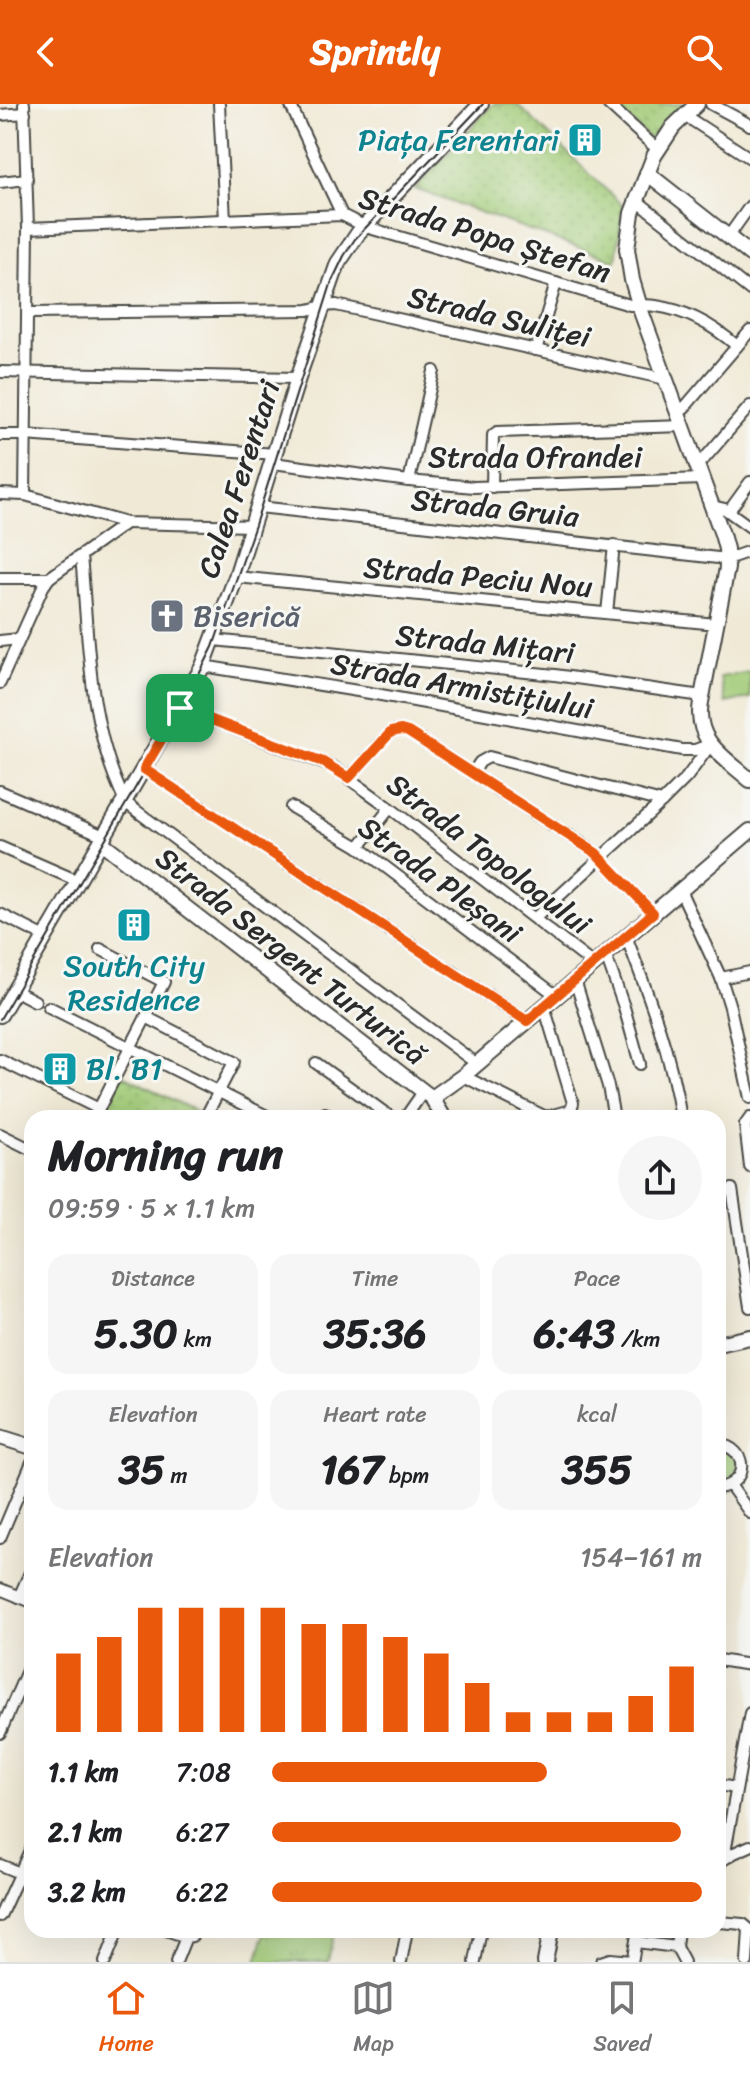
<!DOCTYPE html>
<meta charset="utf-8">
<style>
:root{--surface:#fff;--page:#f6f6f6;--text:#202124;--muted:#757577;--line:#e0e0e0;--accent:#ea580c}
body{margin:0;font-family:Sriracha,sans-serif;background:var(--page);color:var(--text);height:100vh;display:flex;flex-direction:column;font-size:30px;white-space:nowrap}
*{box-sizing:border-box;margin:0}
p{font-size:26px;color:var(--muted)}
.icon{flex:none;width:44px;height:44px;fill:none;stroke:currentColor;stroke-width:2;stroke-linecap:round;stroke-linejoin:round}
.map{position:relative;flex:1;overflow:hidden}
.sheet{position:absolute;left:24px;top:1006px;width:702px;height:828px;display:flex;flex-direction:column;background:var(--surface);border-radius:24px;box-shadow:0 8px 32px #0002}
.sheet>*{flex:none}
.pin{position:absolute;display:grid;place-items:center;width:68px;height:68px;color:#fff;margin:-34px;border-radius:16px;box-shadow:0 4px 12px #0006}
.round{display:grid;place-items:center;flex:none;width:84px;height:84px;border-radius:42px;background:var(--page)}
.summary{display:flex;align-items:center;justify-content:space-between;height:136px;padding:0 24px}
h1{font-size:44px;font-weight:700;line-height:60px}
.stats{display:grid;grid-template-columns:repeat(3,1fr);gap:12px;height:136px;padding:8px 24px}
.stats div{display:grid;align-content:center;border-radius:20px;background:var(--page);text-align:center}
.stats b{font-size:40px;font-weight:700}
.stats small{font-size:22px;font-weight:400}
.stats p{font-size:22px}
.chart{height:224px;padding:16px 24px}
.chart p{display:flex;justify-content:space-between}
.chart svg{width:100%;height:144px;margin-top:8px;stroke:var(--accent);stroke-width:6}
ul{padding:0 24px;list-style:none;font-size:26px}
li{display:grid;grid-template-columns:128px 96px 1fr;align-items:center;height:60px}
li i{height:20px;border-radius:10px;background:var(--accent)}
header{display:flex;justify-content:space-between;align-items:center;height:104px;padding:0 24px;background:var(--accent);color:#fff;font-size:36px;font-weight:700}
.tabs{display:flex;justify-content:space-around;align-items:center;height:112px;border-top:2px solid var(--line);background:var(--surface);font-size:22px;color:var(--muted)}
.tabs a{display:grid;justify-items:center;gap:4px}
.tabs .current{color:var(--accent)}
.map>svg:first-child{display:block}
</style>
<header><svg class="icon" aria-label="back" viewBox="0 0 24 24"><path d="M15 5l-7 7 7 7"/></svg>Sprintly<svg class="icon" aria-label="search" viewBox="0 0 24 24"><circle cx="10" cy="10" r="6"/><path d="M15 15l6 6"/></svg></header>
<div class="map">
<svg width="750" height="1858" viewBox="0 0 750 1858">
<defs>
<pattern id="grass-tufts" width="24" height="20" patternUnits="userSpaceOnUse" patternTransform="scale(2)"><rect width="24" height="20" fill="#a1cb77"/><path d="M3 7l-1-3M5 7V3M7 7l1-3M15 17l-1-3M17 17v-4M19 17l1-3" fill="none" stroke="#8bae67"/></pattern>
<pattern id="park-dots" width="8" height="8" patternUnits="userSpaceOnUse" patternTransform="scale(2)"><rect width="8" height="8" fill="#a1cb77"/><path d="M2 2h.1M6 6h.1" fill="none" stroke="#8bae67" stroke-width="1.8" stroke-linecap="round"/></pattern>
</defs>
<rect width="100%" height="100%" fill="#f6f6f2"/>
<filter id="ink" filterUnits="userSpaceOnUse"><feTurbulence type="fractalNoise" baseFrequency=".0125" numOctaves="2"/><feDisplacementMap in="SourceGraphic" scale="16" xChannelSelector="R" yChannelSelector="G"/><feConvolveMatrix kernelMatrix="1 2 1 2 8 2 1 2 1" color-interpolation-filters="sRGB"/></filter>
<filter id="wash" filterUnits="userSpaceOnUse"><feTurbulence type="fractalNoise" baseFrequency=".006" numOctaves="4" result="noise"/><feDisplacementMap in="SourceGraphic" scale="32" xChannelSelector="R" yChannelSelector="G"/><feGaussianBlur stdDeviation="1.8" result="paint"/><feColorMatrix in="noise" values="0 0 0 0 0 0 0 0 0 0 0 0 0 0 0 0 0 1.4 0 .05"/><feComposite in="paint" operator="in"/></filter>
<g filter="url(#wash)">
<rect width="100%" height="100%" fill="#f0e9d5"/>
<g fill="url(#grass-tufts)" stroke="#667b51" stroke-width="2">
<path d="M718,1342L737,1352V1371L718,1382Z"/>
<path d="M266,1826H334L328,1858H257Z"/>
</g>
<g fill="url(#park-dots)" stroke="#667b51" stroke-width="2">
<path d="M493,0H517L623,102L616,157L415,85Z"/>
<path d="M613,0H684L650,35Z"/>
<path d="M123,971L199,1009L196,1014H102Z"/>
</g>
<path fill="#a1cb77" stroke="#667b51" stroke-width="2" d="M750,568V594L725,599L720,573Z"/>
</g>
<g filter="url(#ink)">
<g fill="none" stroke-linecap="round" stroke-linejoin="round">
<defs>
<g id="street">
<path d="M24,0L28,124L25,391"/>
<path d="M219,0L225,116"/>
<path d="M290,0L342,111"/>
<path d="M608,0L657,45"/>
<path d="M711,0L750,21"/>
<path d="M0,11L25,9"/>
<path d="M684,11L750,54"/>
<path d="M0,78L27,75"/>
<path d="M636,96L750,186"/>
<path d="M28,124L342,111L366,123L630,201C639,201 647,201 656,202C686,206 715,223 737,242"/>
<path d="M728,133L750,102"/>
<path d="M28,209L308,206L324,202L336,201L666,275"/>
<path d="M536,246L556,179"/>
<path d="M0,268L298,274"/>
<path d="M678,308L685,303L750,227"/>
<path d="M0,331H25L276,350"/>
<path d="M273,359L409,377L474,383L703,375"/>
<path d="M697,360L705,354L750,302"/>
<path d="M409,377L434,267"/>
<path d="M492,383L493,331L497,328L684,322"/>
<path d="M0,390L25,391L126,419L253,422"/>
<path d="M712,402L725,405L750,423"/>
<path d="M259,403L727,455L750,447"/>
<path d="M729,407L750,378"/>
<path d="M81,452C89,536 87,621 126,699L477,960"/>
<path d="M236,473L716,520"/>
<path d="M0,474H49"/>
<path d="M607,509L614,441"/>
<path d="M214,536L555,571L702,592"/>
<path d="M0,537L19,535"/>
<path d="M203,562L370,589L682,646H695L711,640"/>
<path d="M0,579L43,483L49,474L126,419"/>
<path d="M180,604L333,663L390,704L593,860"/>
<path d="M144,665L527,917"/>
<path d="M472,670L480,658L489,653L662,698"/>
<path d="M349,674L391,628L401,626L408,628L596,749L653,809"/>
<path d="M0,687L104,732"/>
<path d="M291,703L359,743L557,892"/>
<path d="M0,743L78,777"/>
<path d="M359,743L390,704"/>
<path d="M680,786L721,874L730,903L750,994"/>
<path d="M0,810L45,833"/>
<path d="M535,814L662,698L687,673L711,640"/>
<path d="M626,832C649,892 671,950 681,1014"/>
<path d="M605,849L624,903L640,960"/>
<path d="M721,874L750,868"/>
<path d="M575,876L608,982L614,1014"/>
<path d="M14,886L35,897"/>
<path d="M544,902L573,999L571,1006L546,1013"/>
<path d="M49,903L271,1014"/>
<path d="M146,913L234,958L205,1014"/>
<path d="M0,956L99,1005"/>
<path d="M316,959L392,1014"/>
<path d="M463,972L548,1014"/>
<path d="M94,1014L164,878L100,845"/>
<path d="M322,1014L325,1009"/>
<path d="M405,1014L423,988"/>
<path d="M750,1014L745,1021L750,1063"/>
<path d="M0,1030L32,1046"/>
<path d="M732,1085L750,1203"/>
<path d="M718,1340C749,1344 749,1380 718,1384"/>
<path d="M730,1381L750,1409"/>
<path d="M0,1434L32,1358"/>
<path d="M0,1485L32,1498"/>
<path d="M19,1493L32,1464"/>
<path d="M718,1556L750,1561"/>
<path d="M0,1629L32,1555"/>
<path d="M718,1681L736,1684"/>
<path d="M724,1754L750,1609"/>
<path d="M718,1759L734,1749L750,1742"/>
<path d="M0,1761L32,1774"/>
<path d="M0,1812L32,1742"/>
<path d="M719,1818L743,1820L749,1825L747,1858"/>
<path d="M166,1826L186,1833"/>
<path d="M636,1838L676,1843"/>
<path d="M676,1843L678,1826"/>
<path d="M676,1843L684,1858"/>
<path d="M105,1858L118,1826"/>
<path d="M176,1858L186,1833L192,1832L197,1826"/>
<path d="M401,1858L407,1826"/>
<path d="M475,1858L481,1826"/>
<path d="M601,1858L610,1855L632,1857"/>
<path d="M632,1858L638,1826"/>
</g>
<g id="secondary">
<path d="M697,0L673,23L654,52L632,109L627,145L632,176L642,210L722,430L726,445L727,464L701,598C694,637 724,653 750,676"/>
<path d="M647,69L750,150"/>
<path d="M101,738L432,994L444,1014"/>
<path d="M0,911L203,562L236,473L298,274L338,159L359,128L481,0"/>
<path d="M432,994L463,972L750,727"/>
<path d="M718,1240L750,1233"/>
<path d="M0,1333L32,1343"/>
<path d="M545,1858L551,1826"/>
</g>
</defs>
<use href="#street" stroke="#494844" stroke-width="14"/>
<use href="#secondary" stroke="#494844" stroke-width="18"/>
<use href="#street" stroke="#fff" stroke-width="10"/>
<use href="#secondary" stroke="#fff" stroke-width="14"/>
<path stroke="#2b2b2b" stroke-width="2" d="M0,915L182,604L213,543L255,421L332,177L344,152L355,135L483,0"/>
</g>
</g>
<g fill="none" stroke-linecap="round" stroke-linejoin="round" filter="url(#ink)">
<defs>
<path id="route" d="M180,604L323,658L349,674L391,628L401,626L408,628L596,749L653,809L527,917L144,665Z"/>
</defs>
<use href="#route" stroke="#fff" stroke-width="16"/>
<use href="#route" stroke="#ea580c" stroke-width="10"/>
</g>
<defs>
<symbol id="building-square" viewBox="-11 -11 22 22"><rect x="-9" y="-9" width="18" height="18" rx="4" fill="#0f9aa8" stroke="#f6f6f2"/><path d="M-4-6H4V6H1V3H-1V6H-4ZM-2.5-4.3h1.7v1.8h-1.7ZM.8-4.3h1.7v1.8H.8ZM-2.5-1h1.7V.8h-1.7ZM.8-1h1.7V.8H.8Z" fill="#fff"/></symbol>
<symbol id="church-square" viewBox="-11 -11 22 22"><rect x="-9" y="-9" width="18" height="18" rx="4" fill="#6b7280" stroke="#f6f6f2"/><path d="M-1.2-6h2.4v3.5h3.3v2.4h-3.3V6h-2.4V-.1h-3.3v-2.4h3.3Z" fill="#fff"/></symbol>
</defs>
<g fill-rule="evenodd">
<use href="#building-square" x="565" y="16" width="40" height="40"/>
<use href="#church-square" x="147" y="492" width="40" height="40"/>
<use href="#building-square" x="114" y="801" width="40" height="40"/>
<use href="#building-square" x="40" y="945" width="40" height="40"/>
</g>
<g text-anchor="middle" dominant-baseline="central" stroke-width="6" stroke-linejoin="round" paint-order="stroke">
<g font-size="30" fill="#0d838f" stroke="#f6f6f2" text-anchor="end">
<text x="559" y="36">Piața Ferentari</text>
<text x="134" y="862" text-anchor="middle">South City<tspan x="134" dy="34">Residence</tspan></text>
<text x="86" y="965" text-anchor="start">Bl. B1</text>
</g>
<g font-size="30" fill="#2b2b2b" stroke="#f6f6f2">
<text transform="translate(485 131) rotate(17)">Strada Popa Ștefan</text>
<text transform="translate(499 213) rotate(13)">Strada Suliței</text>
<text x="535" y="353">Strada Ofrandei</text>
<text transform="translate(239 375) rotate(-72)">Calea Ferentari</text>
<text transform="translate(495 404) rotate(6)">Strada Gruia</text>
<text transform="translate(478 473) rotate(5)">Strada Peciu Nou</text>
<text transform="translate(485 540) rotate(6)">Strada Mițari</text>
<text transform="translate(462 582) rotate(10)">Strada Armistițiului</text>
<text transform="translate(489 750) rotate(37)">Strada Topologului</text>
<text transform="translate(440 776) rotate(36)">Strada Pleșani</text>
<text transform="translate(291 852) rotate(38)">Strada Sergent Turturică</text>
</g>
<g font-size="30" fill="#5b616d" stroke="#f6f6f2" text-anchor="start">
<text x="193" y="512">Biserică</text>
</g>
</g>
</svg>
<div class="pin" style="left:180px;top:604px;background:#1e9e55"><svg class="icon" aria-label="arrive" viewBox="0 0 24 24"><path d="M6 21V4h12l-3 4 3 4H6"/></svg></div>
<section class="sheet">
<div class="summary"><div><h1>Morning run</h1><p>09:59 · 5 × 1.1 km</p></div><a class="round"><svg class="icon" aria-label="share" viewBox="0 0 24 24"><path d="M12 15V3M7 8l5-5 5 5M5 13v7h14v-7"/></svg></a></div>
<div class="stats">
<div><p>Distance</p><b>5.30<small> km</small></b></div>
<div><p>Time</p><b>35:36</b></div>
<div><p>Pace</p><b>6:43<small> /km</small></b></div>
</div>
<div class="stats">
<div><p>Elevation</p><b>35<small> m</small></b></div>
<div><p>Heart rate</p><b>167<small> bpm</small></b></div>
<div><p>kcal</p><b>355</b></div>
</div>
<div class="chart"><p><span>Elevation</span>154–161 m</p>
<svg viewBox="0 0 160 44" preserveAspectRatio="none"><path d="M5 44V20M15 44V15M25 44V6M35 44V6M45 44V6M55 44V6M65 44V11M75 44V11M85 44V15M95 44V20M105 44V29M115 44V38M125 44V38M135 44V38M145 44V33M155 44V24"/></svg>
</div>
<ul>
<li><b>1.1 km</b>7:08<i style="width:64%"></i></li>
<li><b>2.1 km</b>6:27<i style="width:95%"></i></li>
<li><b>3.2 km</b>6:22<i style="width:100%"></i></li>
</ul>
</section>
</div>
<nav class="tabs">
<a class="current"><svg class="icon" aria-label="home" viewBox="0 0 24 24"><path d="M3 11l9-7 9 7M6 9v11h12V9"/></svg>Home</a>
<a><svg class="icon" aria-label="map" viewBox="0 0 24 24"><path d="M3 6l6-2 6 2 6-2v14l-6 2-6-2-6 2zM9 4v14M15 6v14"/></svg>Map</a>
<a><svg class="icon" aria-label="saved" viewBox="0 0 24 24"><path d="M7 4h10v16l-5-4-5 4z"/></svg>Saved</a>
</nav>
